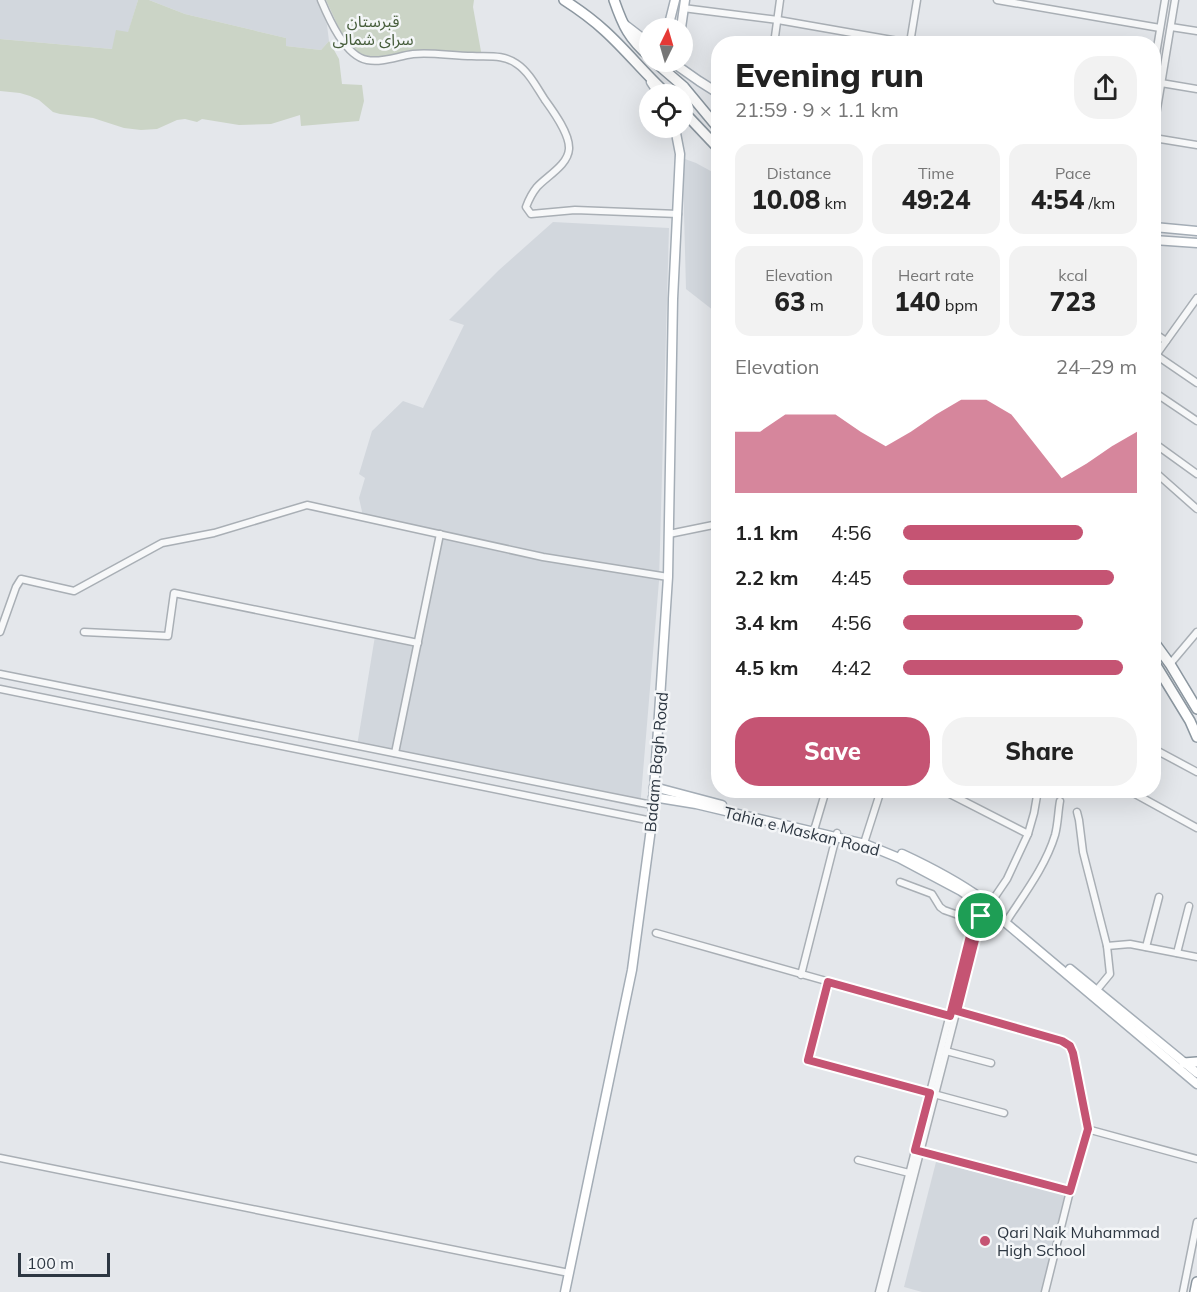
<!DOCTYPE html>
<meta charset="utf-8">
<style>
:root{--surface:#fff;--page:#f2f2f2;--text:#222;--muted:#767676;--accent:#c55473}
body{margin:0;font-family:Mulish,"Noto Sans Arabic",sans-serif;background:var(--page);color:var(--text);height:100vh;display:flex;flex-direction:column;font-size:22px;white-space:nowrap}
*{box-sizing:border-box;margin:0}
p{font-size:20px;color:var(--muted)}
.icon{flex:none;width:33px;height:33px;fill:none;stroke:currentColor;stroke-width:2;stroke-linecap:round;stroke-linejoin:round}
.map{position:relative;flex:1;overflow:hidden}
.side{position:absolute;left:711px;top:36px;width:450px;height:762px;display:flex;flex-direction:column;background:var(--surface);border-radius:24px;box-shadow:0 6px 24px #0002}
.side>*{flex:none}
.needle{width:39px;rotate:5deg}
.tools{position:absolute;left:639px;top:18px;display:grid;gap:12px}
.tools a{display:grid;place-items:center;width:54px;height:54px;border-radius:50%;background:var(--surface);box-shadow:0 6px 24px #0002;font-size:30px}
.scale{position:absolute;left:18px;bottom:15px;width:92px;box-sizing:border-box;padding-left:6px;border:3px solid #2d3742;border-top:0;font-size:16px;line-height:21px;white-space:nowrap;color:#2d3742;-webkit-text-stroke:4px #f4f6f8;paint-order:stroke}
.pin{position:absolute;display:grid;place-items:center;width:51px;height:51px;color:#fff;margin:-26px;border:3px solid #fff;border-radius:50%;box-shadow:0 2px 6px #0007}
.round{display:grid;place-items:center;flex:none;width:63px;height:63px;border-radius:24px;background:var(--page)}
.head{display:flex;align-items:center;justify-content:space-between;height:102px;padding:0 24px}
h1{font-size:33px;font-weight:800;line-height:45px}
.figures{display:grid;grid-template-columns:repeat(3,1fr);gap:9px;height:102px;padding:6px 24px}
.figures div{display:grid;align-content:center;border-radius:15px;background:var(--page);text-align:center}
.figures b{font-size:26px;font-weight:800}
.figures small{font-size:16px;font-weight:400}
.figures p{font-size:16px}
.chart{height:168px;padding:12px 24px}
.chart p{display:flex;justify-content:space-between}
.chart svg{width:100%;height:108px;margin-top:6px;fill:var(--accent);opacity:.7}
.action{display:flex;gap:12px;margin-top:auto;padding:12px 24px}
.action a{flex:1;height:69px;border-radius:24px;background:var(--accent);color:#fff;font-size:24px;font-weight:800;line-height:69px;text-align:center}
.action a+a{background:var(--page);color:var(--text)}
ul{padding:0 24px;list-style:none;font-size:20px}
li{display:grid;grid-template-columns:96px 72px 1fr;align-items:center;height:45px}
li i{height:15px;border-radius:8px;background:var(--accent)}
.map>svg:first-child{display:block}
</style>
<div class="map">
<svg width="1197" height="1292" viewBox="0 0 1197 1292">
<rect width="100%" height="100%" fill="#e4e7eb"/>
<g fill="#d2d7dd">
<path d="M0,0H138L128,33L112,49L0,39Z"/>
<path d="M149,0H318L327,25L329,41L321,50L286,46V38L185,14Z"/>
<path d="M685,159L696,163L718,175V314L686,289L683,174Z"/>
<path d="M553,222L669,228L659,581L640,808L357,746L375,636L417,643L440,534L363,516L359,498L365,478L359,474L372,431L403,401L423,408L464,325L449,320L499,270Z"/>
<path d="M936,1162L1067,1195L1042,1292H922L904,1287Z"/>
</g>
<g fill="#cbd4c6">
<path d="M138,0H149L185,14L286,38V46L321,50L329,41L339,59L342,84L362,85L364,101L359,121L301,126L300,115L271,124L239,125L202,119L197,122L185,119L177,120L157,129L141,130L124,128L93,118L60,114L53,112L39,100L30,96L20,93L0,91V39L112,49L116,30L128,32Z"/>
<path d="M326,0H474L473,7L482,57L413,55L383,61H361L349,50Z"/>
</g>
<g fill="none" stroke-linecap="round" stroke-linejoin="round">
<defs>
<g id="minor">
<path d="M321,0C329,19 345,56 367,60C382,63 398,56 413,54C432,52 453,56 472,56C488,57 503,54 517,64C529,72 537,88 545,100C553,111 570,134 569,149C568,165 547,176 537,187C532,193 529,199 526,207L531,214L575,210L678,214"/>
<path d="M997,0L1160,28"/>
<path d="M683,8L778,20L915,44"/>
<path d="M1171,27L1197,31"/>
<path d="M910,43L917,0"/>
<path d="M774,44L780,0"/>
<path d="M1154,66L1165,0"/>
<path d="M1161,83L1197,89"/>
<path d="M1154,127L1175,0"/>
<path d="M1154,138L1197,145"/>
<path d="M1154,333L1166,341"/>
<path d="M1156,355L1197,383"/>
<path d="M1154,358L1197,298"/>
<path d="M1154,392L1197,421"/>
<path d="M1154,443L1197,474"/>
<path d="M1154,471L1197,509"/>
<path d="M669,534L718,524"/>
<path d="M0,632L16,587L21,579L74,591L162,543L214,533L307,505L543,557L668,577"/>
<path d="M84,632L168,636L174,593L418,643"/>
<path d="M1170,664L1197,632"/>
<path d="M0,674L652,805"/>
<path d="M0,689L652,821"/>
<path d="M1154,749L1197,772"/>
<path d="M395,753L440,534"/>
<path d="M942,790L1028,834"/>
<path d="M1128,790L1197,828"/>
<path d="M1077,812L1079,820L1083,852L1107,946L1110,974L1096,991"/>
<path d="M815,827L826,790"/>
<path d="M865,840L881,790"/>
<path d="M900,882L932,894L940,907L944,910L978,922"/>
<path d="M990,904L1007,879L1028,834L1034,813L1038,790"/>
<path d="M1008,919C1025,893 1046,865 1055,835C1058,824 1058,812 1060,801"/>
<path d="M656,933L950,1016"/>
<path d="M1107,946L1130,944L1197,957"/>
<path d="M1146,947L1159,897"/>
<path d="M1177,953L1189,906"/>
<path d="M801,975L837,833"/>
<path d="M828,982L808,1060L1004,1113"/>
<path d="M955,1010L1062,1041L1069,1046L1073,1053L1087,1129L1070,1191L1045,1292"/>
<path d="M946,1051L991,1063"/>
<path d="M1087,1129L1197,1159"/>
<path d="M916,1150L1070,1191"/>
<path d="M0,1158L569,1273"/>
<path d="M858,1160L909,1173"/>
<path d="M879,1292L973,924L975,921L992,907"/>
<path d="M884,1292L981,916"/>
<path d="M1183,1292L1197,1222"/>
</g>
<g id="major">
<path d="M624,24L650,44"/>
<path d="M668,28L675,0"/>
<path d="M681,28L685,0"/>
<path d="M672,62L699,81L718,93"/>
<path d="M651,82L659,94"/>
<path d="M1154,227L1197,231"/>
<path d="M1154,240L1197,243"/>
<path d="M654,787L722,805"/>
<path d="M653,797L696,804L865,844L899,858L961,891L1000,918L1197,1084"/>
<path d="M902,854C930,867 957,881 982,899"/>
<path d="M1070,969L1197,1073"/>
<path d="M565,1292L632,970L652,821L668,577L673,299L680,154L675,128"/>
</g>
<g id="highway">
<path d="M564,0C578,9 592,19 605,31C627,51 645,74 667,94"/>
<path d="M614,0C623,26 629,39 650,57"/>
<path d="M655,62L684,87L718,128"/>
<path d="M682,110L718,148"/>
<path d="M1154,642L1170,664L1197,709"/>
<path d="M1154,662L1190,721L1197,737"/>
<path d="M1184,1063L1197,1062"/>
<path d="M1195,1292L1197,1282"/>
</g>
</defs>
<use href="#minor" stroke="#a9afb5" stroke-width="9"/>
<use href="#major" stroke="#a4adb6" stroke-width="11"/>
<use href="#highway" stroke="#8c97a0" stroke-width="12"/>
<use href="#minor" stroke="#f7f8f9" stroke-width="6"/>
<use href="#major" stroke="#fff" stroke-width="8"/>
<use href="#highway" stroke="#fff" stroke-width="9"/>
</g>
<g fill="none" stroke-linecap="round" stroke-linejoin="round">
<defs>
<path id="route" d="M981,916L957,1011L1062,1041L1070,1046L1073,1053L1088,1129L1070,1191L915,1150L930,1093L808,1060L828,982L950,1016L973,924Z"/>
</defs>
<use href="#route" stroke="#fff" stroke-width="12"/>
<use href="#route" stroke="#c55473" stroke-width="8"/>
</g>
<circle fill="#c55473" stroke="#f4f6f8" stroke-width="2" cx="985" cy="1241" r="6"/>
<g text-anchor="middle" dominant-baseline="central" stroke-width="5" stroke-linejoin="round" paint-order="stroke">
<g font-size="16" fill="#465d3b" stroke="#f4f6f8">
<text x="373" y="21">قبرستان<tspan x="373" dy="18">سرای شمالی</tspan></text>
</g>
<g font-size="16" fill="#2d3742" stroke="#f4f6f8">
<text transform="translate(656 762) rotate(-85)">Badam Bagh Road</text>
<text transform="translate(802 831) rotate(14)">Tahia e Maskan Road</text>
</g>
<g font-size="16" fill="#2d3742" stroke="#f4f6f8" text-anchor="start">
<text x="997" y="1232">Qari Naik Muhammad<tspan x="997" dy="18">High School</tspan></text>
</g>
</g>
</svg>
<div class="tools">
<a><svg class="needle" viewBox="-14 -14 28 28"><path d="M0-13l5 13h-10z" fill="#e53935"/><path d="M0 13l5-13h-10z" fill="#767676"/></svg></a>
<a><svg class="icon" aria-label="locate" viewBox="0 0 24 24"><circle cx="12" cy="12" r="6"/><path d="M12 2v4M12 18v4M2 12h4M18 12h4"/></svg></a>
</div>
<div class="scale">100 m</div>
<div class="pin" style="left:981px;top:916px;background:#1e9e55"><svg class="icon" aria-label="arrive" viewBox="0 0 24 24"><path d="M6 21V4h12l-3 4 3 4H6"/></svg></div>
<section class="side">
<div class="head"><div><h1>Evening run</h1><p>21:59 · 9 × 1.1 km</p></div><a class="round"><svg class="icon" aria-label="share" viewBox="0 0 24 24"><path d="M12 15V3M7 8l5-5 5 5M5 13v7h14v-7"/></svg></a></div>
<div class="figures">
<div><p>Distance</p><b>10.08<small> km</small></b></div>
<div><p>Time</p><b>49:24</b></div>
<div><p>Pace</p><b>4:54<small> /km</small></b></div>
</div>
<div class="figures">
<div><p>Elevation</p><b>63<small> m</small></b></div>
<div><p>Heart rate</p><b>140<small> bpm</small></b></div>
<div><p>kcal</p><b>723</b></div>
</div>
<div class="chart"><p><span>Elevation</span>24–29 m</p>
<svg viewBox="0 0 160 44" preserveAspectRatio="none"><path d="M0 44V19L10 19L20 12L30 12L40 12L50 19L60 25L70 19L80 12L90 6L100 6L110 12L120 25L130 38L140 32L150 25L160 19V44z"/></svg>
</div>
<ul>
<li><b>1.1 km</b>4:56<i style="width:77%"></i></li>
<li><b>2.2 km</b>4:45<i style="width:90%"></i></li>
<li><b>3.4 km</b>4:56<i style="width:77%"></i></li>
<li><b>4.5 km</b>4:42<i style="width:94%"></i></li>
</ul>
<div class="action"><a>Save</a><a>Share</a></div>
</section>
</div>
